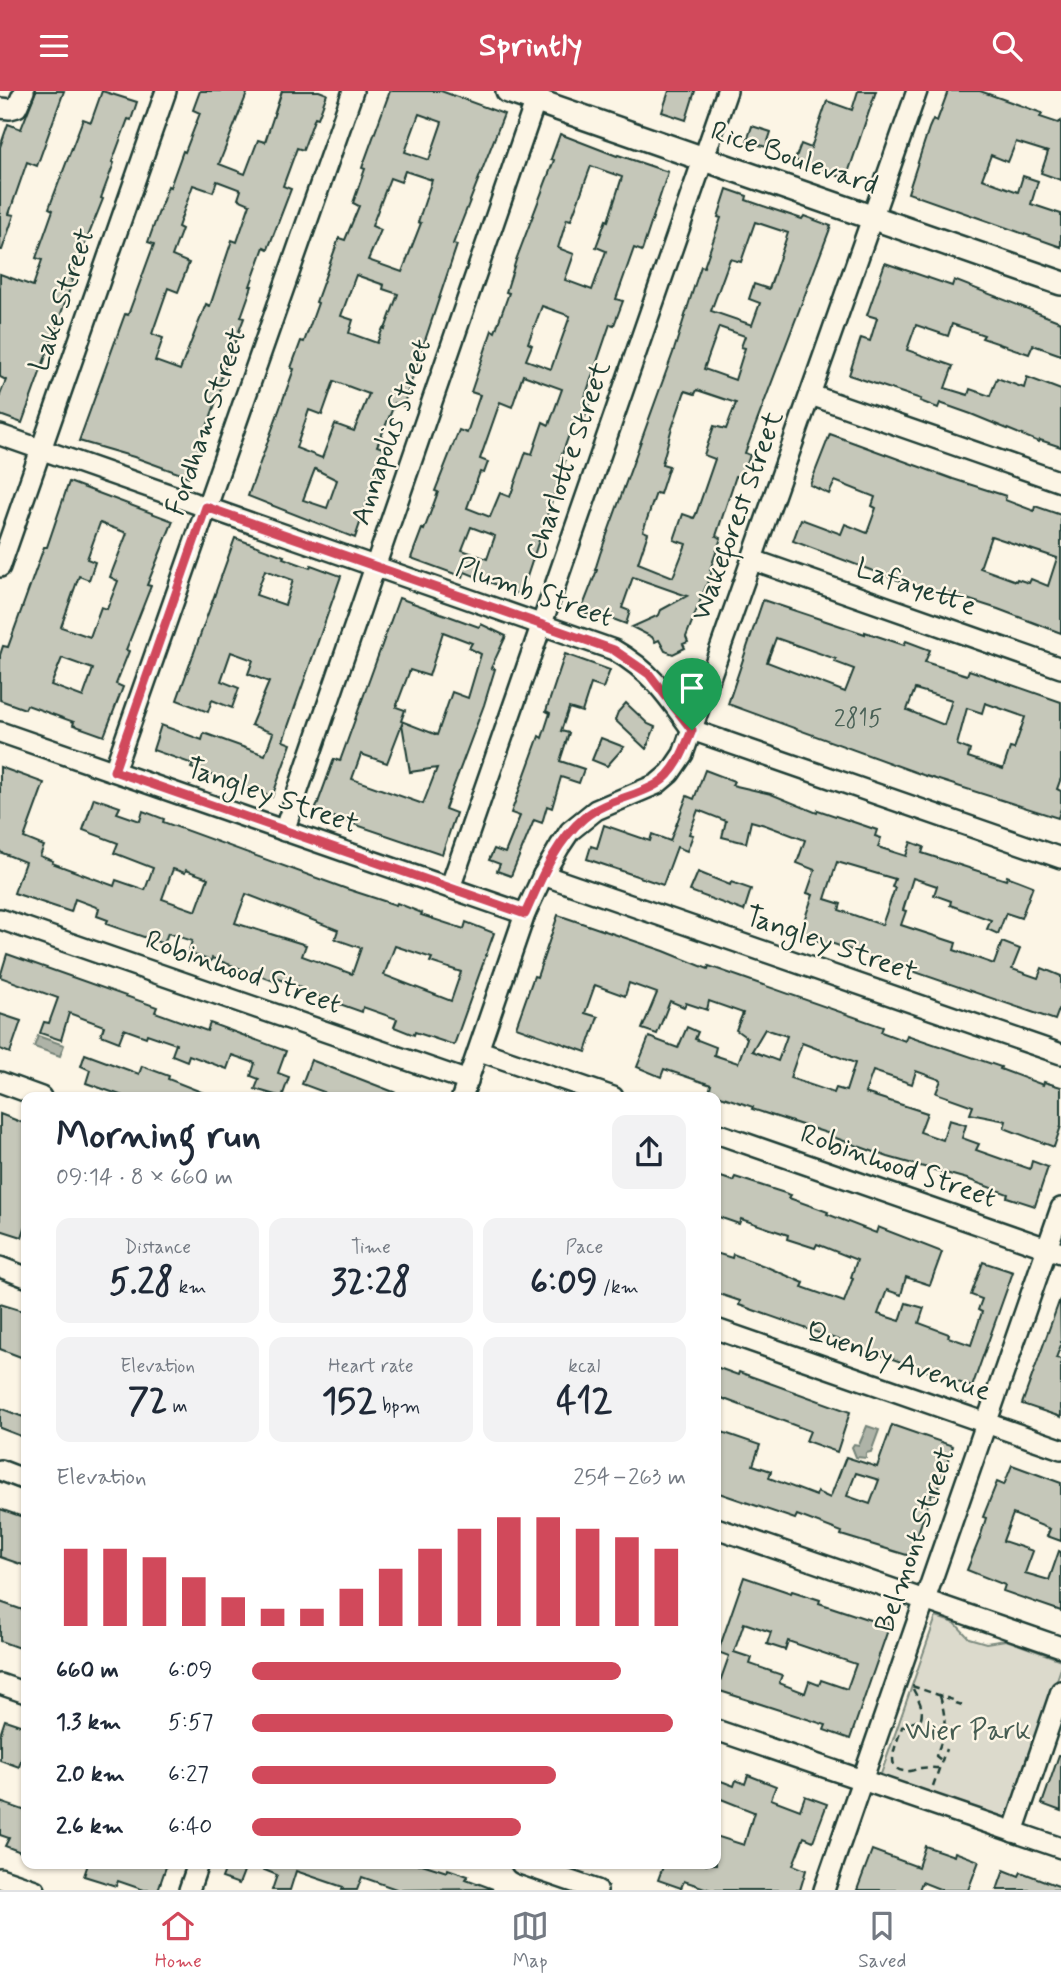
<!DOCTYPE html>
<meta charset="utf-8">
<style>
:root{--surface:#fff;--page:#f2f2f3;--text:#1f2937;--muted:#747a83;--line:#e0e1e3;--accent:#d1495b}
body{margin:0;font-family:Mynerve,sans-serif;background:var(--page);color:var(--text);height:100vh;display:flex;flex-direction:column;font-size:26px;white-space:nowrap}
*{box-sizing:border-box;margin:0}
p{font-size:23px;color:var(--muted)}
.icon{flex:none;width:38px;height:38px;fill:none;stroke:currentColor;stroke-width:2;stroke-linecap:round;stroke-linejoin:round}
.map{position:relative;flex:1;overflow:hidden}
.sheet{position:absolute;left:21px;top:1001px;width:700px;height:777px;display:flex;flex-direction:column;background:var(--surface);border-radius:14px;box-shadow:0 2px 5px #0004}
.sheet>*{flex:none}
.pin{position:absolute;display:grid;place-items:center;width:60px;height:60px;color:#fff;margin:-72px -30px;border-radius:50% 50% 50% 0;rotate:-45deg;box-shadow:0 0 7px #0007}
.pin .icon{rotate:45deg}
.round{display:grid;place-items:center;flex:none;width:74px;height:74px;border-radius:14px;background:var(--page)}
.head{display:flex;align-items:center;justify-content:space-between;height:119px;padding:0 35px}
h1{font-size:38px;font-weight:800;line-height:52px}
.stats{display:grid;grid-template-columns:repeat(3,1fr);gap:10px;height:119px;padding:7px 35px}
.stats div{display:grid;align-content:center;border-radius:14px;background:var(--page);text-align:center}
.stats b{font-size:35px;font-weight:800}
.stats small{font-size:19px;font-weight:400}
.stats p{font-size:19px}
.chart{height:196px;padding:14px 35px}
.chart p{display:flex;justify-content:space-between}
.chart svg{width:100%;height:126px;margin-top:7px;stroke:var(--accent);stroke-width:6}
ul{padding:0 35px;list-style:none;font-size:23px}
li{display:grid;grid-template-columns:112px 84px 1fr;align-items:center;height:52px}
li i{height:18px;border-radius:9px;background:var(--accent)}
header{display:flex;justify-content:space-between;align-items:center;height:91px;padding:0 35px;background:var(--accent);color:#fff;font-size:32px;font-weight:800}
.menu{display:flex;justify-content:space-around;align-items:center;height:98px;border-top:2px solid var(--line);background:var(--surface);font-size:19px;color:var(--muted)}
.menu a{display:grid;justify-items:center;gap:4px}
.menu .active{color:var(--accent)}
.map>svg:first-child{display:block}
</style>
<header><svg class="icon" aria-label="menu" viewBox="0 0 24 24"><path d="M4 6h16M4 12h16M4 18h16"/></svg>Sprintly<svg class="icon" aria-label="search" viewBox="0 0 24 24"><circle cx="10" cy="10" r="6"/><path d="M15 15l6 6"/></svg></header>
<div class="map">
<svg width="1061" height="1799" viewBox="0 0 1061 1799">
<rect width="100%" height="100%" fill="#fcf5e5"/>
<filter id="ink" filterUnits="userSpaceOnUse"><feTurbulence type="fractalNoise" baseFrequency=".0143" numOctaves="2"/><feDisplacementMap in="SourceGraphic" scale="14" xChannelSelector="R" yChannelSelector="G"/><feConvolveMatrix kernelMatrix="1 2 1 2 8 2 1 2 1" color-interpolation-filters="sRGB"/></filter>
<g filter="url(#ink)">
<path fill="#dcdacc" stroke="#7e8c80" stroke-width="2" d="M936,1526L955,1532L969,1547L986,1552L1006,1549L1061,1569V1577L1010,1730L880,1686Z"/>
<g fill="#aeb3a7" stroke="#758479" stroke-width="2">
<path d="M38,945L64,954L60,965L34,956Z"/>
<path d="M867,1335L879,1339L871,1361L866,1362V1367L856,1366L852,1356L854,1353L859,1354Z"/>
</g>
<g fill="#c5c7b9" stroke="#1f3d34" stroke-width="2" fill-rule="evenodd">
<path d="M36,0H64L37,75L27,71L9,123L14,124L2,159H0V56L8,33L21,38Z"/>
<path d="M102,0L137,11L131,29L128,28L112,71L114,72L101,107L103,108L71,188L73,189L22,332L0,324V304L6,289L0,286V183L33,195L42,169L36,167L53,119L49,117L83,28L91,31Z"/>
<path d="M200,0H248L219,73L245,83L258,49L265,51L282,0H319L327,3L318,27L315,26L303,59L297,57L283,95L291,98L268,158L264,156L250,195H252L241,226L244,227L219,293L222,294L189,386L134,366L79,350L125,223L128,224L154,153L148,151L168,95L170,96L183,60L185,61L200,22L193,19ZM217,90L241,99L238,108L250,113L237,151L232,149L210,215L206,213L180,279L155,270L163,247L152,243L168,197L178,201L189,172L172,165L182,138L178,136L193,94L213,101Z"/>
<path d="M390,0H441L504,23L453,153L457,154L403,315L395,312L377,355L388,359L380,384L377,382L355,447L248,405L294,278L291,277L301,250L304,251L318,212L316,211L339,147L345,149L359,115L353,112L365,78L362,77ZM419,23L442,31L429,69L405,61ZM405,80L432,89L418,131L421,132L402,181L368,169L381,139L372,135L390,87L401,91ZM356,184L384,194L383,198L398,203L385,238L383,237L377,252L349,242L353,229L341,225ZM334,290L369,303L354,340L335,333L322,367L296,357L309,319L322,324ZM315,378L337,389L327,417L303,409Z"/>
<path d="M669,0H695L686,29L662,21Z"/>
<path d="M858,0H876L846,88L795,69L801,53L811,57L827,10L852,19Z"/>
<path d="M948,0H980L1042,22L1040,26L1058,32L1061,30V89L1041,82L1048,61L1016,51L1008,71L991,64L982,88L1018,101L1023,85L1038,90L1031,113L1061,123V156L908,102L929,37L933,28L937,30Z"/>
<path d="M752,35L771,41L766,56L747,50Z"/>
<path d="M560,43L617,65L618,64L668,81L642,160L634,157L616,208L623,210L614,234L610,233L583,312L589,314L584,330L575,327L560,369L565,370L521,504L465,481L463,486L411,467L422,438L424,439L438,401L435,400L459,339L467,342L480,304L471,301L492,239L495,241L509,202L506,201L516,169L554,69L551,68ZM591,75L622,86L608,130L606,129L596,156L606,160L592,199L565,189L574,163L558,157L567,128L571,129ZM542,215L570,225L551,278L526,269L532,254L528,252ZM523,284L562,298L549,334L543,331L532,363L526,361L510,406L500,402L490,426L467,417L480,381L484,382L488,371L480,368L500,311L512,316ZM471,436L495,445L487,468L462,459Z"/>
<path d="M727,98L747,105L746,109L772,118L802,128L804,125L831,135L745,362L750,364L742,387L736,385L716,445L721,447L710,479L712,480L686,546L688,551L683,553L685,557L673,563L665,560L659,549L655,551L652,546L632,536L659,524L661,519L687,505L633,486L622,517L630,520L626,533L597,522L595,526L581,520L597,479H595L600,463L674,259L695,193L701,175L704,176L721,127L718,126ZM755,131L788,142L769,198L754,193L749,208L760,212L752,234L711,220L730,168L741,171ZM719,236L745,245L741,256L745,257L735,289L704,278ZM697,299L736,312L726,338L714,335L704,364L715,368L696,423L694,427L683,423L674,449L686,453L673,486L638,472L648,442L643,440L656,402L660,403L669,375L662,373L671,340L685,300L695,303Z"/>
<path d="M885,172L952,195L954,189L1061,231V264L1033,254L1029,263L982,247L984,244L952,233L948,245L916,234L907,259L953,275L945,297L968,304L970,298L990,305L997,287L1024,297L1027,286L1061,299V356L1040,349L1039,351L971,323L940,312L938,317L920,310L921,308L849,284L861,247L870,250L877,227L867,224Z"/>
<path d="M830,343L953,388L1006,405L1005,409L1034,420L1035,415L1061,424V542L998,518L948,502L947,506L881,483L793,450L801,428L841,443L845,433L867,442L876,417L872,415L875,406L835,390L829,403L810,394ZM991,445L1057,467L1048,495L1031,488L1029,492L1017,488L1016,490L980,477Z"/>
<path d="M69,391L173,430L147,494L151,495L126,559L129,560L116,593L123,596L104,645L73,634L74,631L27,614L25,618L0,609V564L3,555L8,556L44,456H47ZM100,432L127,442L110,486L118,490L107,518L101,516L90,546L61,536L79,485L89,489L95,471L87,468ZM62,567L93,578L83,606L51,594Z"/>
<path d="M235,447L284,465L283,467L310,477L311,474L341,485L283,650L291,653L272,706L191,677L193,673L153,659L161,634L202,649L204,642L265,664L273,642L251,634L269,591L248,583L253,569L231,561L221,590L239,597L232,617L212,609L208,621L177,609ZM265,479L293,489L285,514L256,504Z"/>
<path d="M399,507L479,536L481,533L506,545L491,577L495,578L484,614L445,718L456,722L442,763L315,720L334,668L340,670ZM443,541L472,552L469,557L481,563L468,607L452,601L437,644L401,630L405,619L396,616L410,579L429,585ZM402,633L410,681L437,677L423,713L352,688L361,663L387,672Z"/>
<path d="M763,509L865,543V541L904,554L906,550L930,559L925,571L967,584L969,579L1061,611V687L1057,698L1061,700V717L1058,727L923,684L728,613ZM776,547L836,568L835,571L854,578L845,601L767,571ZM915,598L952,609L944,634L907,619ZM985,612L1025,626L1014,658L1010,657L1003,678L968,666L970,659L957,654L967,617L982,622Z"/>
<path d="M565,563L610,579L603,597L591,593L582,621L569,617L561,640L569,642L560,670L584,678L579,692L561,686L552,717L547,715L542,732L534,729L511,785L497,780L500,773L489,769L494,758L505,762L520,725L511,722L539,645L542,647L550,622L546,620Z"/>
<path d="M626,612L648,633L655,636L646,658L615,629L618,621Z"/>
<path d="M601,647L624,656L607,675L592,669Z"/>
<path d="M0,676L44,692L24,747L44,755L40,765L53,770L52,772L114,795L116,789L145,799L153,777L114,762L118,752L83,739L94,707L120,716L117,722L140,730L143,720L164,728L163,731L347,798L396,814L397,812L422,822L421,824L464,838L466,831L494,842L454,954L415,941L414,944L394,936L397,928L363,916L362,921L300,899L301,896L276,887L274,890L212,867L211,870L188,862L192,850L168,842L164,853L106,833L108,829L97,825L99,817L75,808L71,821L14,802L25,771L0,761ZM173,778L185,782L186,779L208,787L196,820L162,808ZM246,803L338,839L335,848L361,857L352,883L302,865L306,854L235,832ZM395,855L432,867L430,871L461,881L451,910L384,884Z"/>
<path d="M705,679L734,690L732,694L771,703L817,722L818,719L877,739L875,745L881,747L878,756L906,765L911,751L924,756L922,762L1006,789L1007,785L1033,795L1021,827L1006,822L998,843L987,838L991,829L950,814L951,810L934,804L937,795L913,787L903,819L906,820L901,834L956,852L954,859L994,873L1002,851L1020,858L1012,878L1038,887L1042,877L1061,885V913L1055,929L828,851L827,854L799,844L813,804L807,802L815,779L797,772L805,749L765,734L751,730L746,752L722,746L726,730L698,719L689,743L693,744L687,760L677,756L663,794L587,768L591,755L597,757L604,734L650,750L652,743L670,750L687,705L694,708ZM837,771L895,788L892,796L895,797L882,834L839,819L841,813L825,808Z"/>
<path d="M698,781L730,794L731,791L751,798L744,820L690,800Z"/>
<path d="M558,824L664,860L708,878L709,875L883,936L881,941L905,950L907,944L1001,976L1000,978L1043,994L1044,991L1061,996V1035L1054,1056L1004,1037L1006,1030L970,1023L973,1015L936,1002L941,989L916,980L912,993L873,980L865,1002L927,1022L920,1041L943,1049L949,1029L966,1034L962,1047L979,1053L976,1059L1030,1078L1032,1070L1048,1076L1035,1115L1007,1106L1008,1103L967,1088L888,1066L833,1046V1044L752,1018L753,1016L709,1001L711,994L664,978L661,986L637,976L649,946L678,957L687,936L698,941L695,948L716,956L714,964L738,972L747,947L736,939L743,922L709,910L707,919L686,912L684,916L670,910L657,943L642,938L657,902L629,892L625,905L595,894L585,922L598,926L586,961L516,936L534,885L537,886ZM765,938L787,945L778,970L752,960ZM802,952L855,972L846,1000L836,997L834,1002L790,987Z"/>
<path d="M7,863L157,916L155,921L207,940L210,932L286,960L278,982L289,986L282,1006L255,998L259,988L251,985L255,972L232,964L227,978L189,964L187,970L172,964L176,953L147,943L146,946L124,938L119,951L101,944L104,935L69,922L61,949L40,942L44,931L49,932L58,907L0,886Z"/>
<path d="M0,923L21,930L10,962L0,958Z"/>
<path d="M85,963L139,983L142,975L169,985L168,988L214,1006H126L86,992L90,979L81,975Z"/>
<path d="M311,969L404,1005V1006H322L324,1001L302,993Z"/>
<path d="M0,1023L26,1033V1134L22,1146L0,1139Z"/>
<path d="M718,1085L733,1090L735,1086L791,1104L789,1107L828,1121L827,1123L876,1142L878,1136L942,1161L930,1194L906,1186L901,1204L887,1199L878,1223L900,1230L906,1212L924,1217L919,1232L949,1243L948,1246L971,1254L982,1221L978,1219L982,1208L971,1204L983,1171L1013,1181L972,1296L739,1214L740,1210L716,1202V1162L732,1167L733,1163L767,1176L804,1192L802,1196L844,1211L853,1187L851,1186L857,1169L817,1153L815,1157L787,1148L788,1144L741,1128L739,1133L716,1125V1093Z"/>
<path d="M1060,1208L1061,1254L1056,1267L1061,1268V1326L1022,1313Z"/>
<path d="M0,1213L26,1221V1268L0,1258Z"/>
<path d="M716,1276L738,1284L739,1281L850,1321L837,1361L806,1350L810,1340L716,1305Z"/>
<path d="M0,1317L26,1327V1347L0,1337Z"/>
<path d="M892,1334L953,1355L936,1403L932,1402L910,1465L841,1444L842,1441L797,1424L795,1428L716,1401V1339L760,1354L753,1374L771,1380L769,1387L816,1405L817,1401L830,1407L846,1366L877,1376ZM856,1382L879,1389L870,1413L847,1405Z"/>
<path d="M1012,1374L1061,1392V1450L1047,1445L1050,1438L1013,1423L1003,1450L1033,1460L1025,1482L1049,1489L1059,1460L1061,1461V1520L1003,1500L1005,1494L967,1479L980,1447L986,1427L983,1426L997,1391L1004,1394Z"/>
<path d="M0,1418L26,1427V1475L0,1466Z"/>
<path d="M744,1486L791,1502L792,1500L820,1509L819,1512L873,1530L874,1527L890,1533L850,1648L824,1639L826,1634L717,1599L729,1565L718,1561ZM744,1532L771,1541L767,1553L785,1559L788,1550L856,1573L847,1598L821,1589L819,1594L809,1590L805,1602L779,1592L782,1584L750,1573L752,1567L734,1561Z"/>
<path d="M0,1511L26,1520V1535L19,1557L0,1550Z"/>
<path d="M5,1629L26,1636V1664L23,1663L19,1676L0,1669V1644Z"/>
<path d="M1059,1664H1061V1720L1042,1713Z"/>
<path d="M748,1684L776,1695L771,1708L800,1719L805,1705L827,1713L813,1750L804,1746L793,1774L806,1779L800,1799H711L684,1790L681,1797L658,1789L664,1773H716V1745L744,1754L754,1721L716,1706V1688L734,1695L736,1689L745,1693Z"/>
<path d="M0,1711L26,1720V1763L5,1755L9,1747L0,1744Z"/>
<path d="M925,1755L954,1765L955,1761L979,1770L968,1799H942L922,1791L919,1799H857L872,1759L918,1776Z"/>
<path d="M88,1773H167L158,1799H144L118,1790L116,1795L84,1785Z"/>
<path d="M250,1773H422L447,1781L448,1778L468,1785L466,1788L493,1798L399,1799L362,1786L357,1799H342L343,1796L296,1780L290,1799H272L277,1784Z"/>
<path d="M227,1774L244,1780L239,1793L222,1787Z"/>
<path d="M1004,1779L1019,1785L1021,1781L1061,1796V1799H997Z"/>
</g>
<g fill="none" stroke-linecap="round" stroke-linejoin="round">
<defs>
<g id="minor">
<path d="M0,17L10,18L17,16L24,0"/>
<path d="M811,304L1061,391"/>
<path d="M0,344L614,559C651,580 668,605 692,639L1061,767"/>
<path d="M753,469L1061,577"/>
<path d="M0,476L166,0"/>
<path d="M0,641L525,823"/>
<path d="M114,680L353,0"/>
<path d="M284,740L539,0"/>
<path d="M543,784L1061,963"/>
<path d="M450,797L727,0"/>
<path d="M0,828L468,990"/>
<path d="M480,960L613,1006"/>
<path d="M0,991L41,1006"/>
<path d="M462,1006L525,823L543,784L560,755L570,740L596,719L657,693L670,682L683,663L917,0"/>
<path d="M716,1042L1061,1162"/>
<path d="M0,1176L26,1186"/>
<path d="M716,1238L1061,1358"/>
<path d="M0,1379L26,1389"/>
<path d="M716,1437L1061,1556"/>
<path d="M0,1593L26,1602"/>
<path d="M716,1639L1061,1757"/>
<path d="M1013,1741L1061,1600"/>
<path d="M521,1773L597,1799"/>
<path d="M0,1787L35,1799"/>
<path d="M189,1799L198,1773"/>
<path d="M824,1799L1061,1117"/>
</g>
<path id="major" d="M508,0L1061,192"/>
</defs>
<use href="#minor" stroke="#1f3d34" stroke-width="24"/>
<use href="#major" stroke="#1f3d34" stroke-width="28"/>
<g stroke="#1f3d34" stroke-width="2.5" stroke-dasharray="7 5" stroke-linecap="butt">
<path d="M912,1595L956,1610V1612L962,1614"/>
<path d="M913,1598C918,1608 924,1616 921,1627L902,1636C898,1650 880,1683 910,1680C914,1680 917,1677 921,1677C926,1676 933,1677 938,1677"/>
<path d="M940,1605C947,1630 946,1640 936,1665L941,1669"/>
<path d="M933,1695L946,1658"/>
</g>
<use href="#minor" stroke="#fcf5e5" stroke-width="19"/>
<use href="#major" stroke="#fcf5e5" stroke-width="23"/>
</g>
</g>
<g fill="none" stroke-linecap="round" stroke-linejoin="round" filter="url(#ink)">
<defs>
<path id="route" d="M206,416L614,559L649,583L692,639C684,659 676,681 657,693C634,707 605,709 584,727C555,751 540,790 525,823L114,680Z"/>
</defs>
<use href="#route" stroke="#fff" stroke-width="14"/>
<use href="#route" stroke="#d1495b" stroke-width="9"/>
</g>
<g text-anchor="middle" dominant-baseline="central" stroke-width="5" stroke-linejoin="round" paint-order="stroke">
<g font-size="24" fill="#486055">
<text x="858" y="628">2815</text>
</g>
<g font-size="28" fill="#1f3d34" stroke="#fcf5e5">
<text transform="translate(794 68) rotate(19)">Rice Boulevard</text>
<text transform="translate(63 209) rotate(-71)">Lake Street</text>
<text transform="translate(207 331) rotate(-71)">Fordham Street</text>
<text transform="translate(392 341) rotate(-71)">Annapolis Street</text>
<text transform="translate(569 370) rotate(-71)">Charlotte Street</text>
<text transform="translate(738 425) rotate(-70)">Wakeforest Street</text>
<text transform="translate(916 497) rotate(19)">Lafayette</text>
<text transform="translate(534 502) rotate(19)">Plumb Street</text>
<text transform="translate(272 706) rotate(19)">Tangley Street</text>
<text transform="translate(831 854) rotate(19)">Tangley Street</text>
<text transform="translate(243 882) rotate(19)">Robinhood Street</text>
<text transform="translate(898 1076) rotate(19)">Robinhood Street</text>
<text transform="translate(898 1271) rotate(19)">Quenby Avenue</text>
<text transform="translate(916 1449) rotate(-71)">Belmont Street</text>
</g>
<g font-size="28" fill="#455c52" stroke="#fcf5e5">
<text x="968" y="1640">Wier Park</text>
</g>
</g>
</svg>
<div class="pin" style="left:692px;top:639px;background:#1e9e55"><svg class="icon" aria-label="arrive" viewBox="0 0 24 24"><path d="M6 21V4h12l-3 4 3 4H6"/></svg></div>
<section class="sheet">
<div class="head"><div><h1>Morning run</h1><p>09:14 · 8 × 660 m</p></div><a class="round"><svg class="icon" aria-label="share" viewBox="0 0 24 24"><path d="M12 15V3M7 8l5-5 5 5M5 13v7h14v-7"/></svg></a></div>
<div class="stats">
<div><p>Distance</p><b>5.28<small> km</small></b></div>
<div><p>Time</p><b>32:28</b></div>
<div><p>Pace</p><b>6:09<small> /km</small></b></div>
</div>
<div class="stats">
<div><p>Elevation</p><b>72<small> m</small></b></div>
<div><p>Heart rate</p><b>152<small> bpm</small></b></div>
<div><p>kcal</p><b>412</b></div>
</div>
<div class="chart"><p><span>Elevation</span>254–263 m</p>
<svg viewBox="0 0 160 44" preserveAspectRatio="none"><path d="M5 44V17M15 44V17M25 44V20M35 44V27M45 44V34M55 44V38M65 44V38M75 44V31M85 44V24M95 44V17M105 44V10M115 44V6M125 44V6M135 44V10M145 44V13M155 44V17"/></svg>
</div>
<ul>
<li><b>660 m</b>6:09<i style="width:85%"></i></li>
<li><b>1.3 km</b>5:57<i style="width:97%"></i></li>
<li><b>2.0 km</b>6:27<i style="width:70%"></i></li>
<li><b>2.6 km</b>6:40<i style="width:62%"></i></li>
</ul>
</section>
</div>
<nav class="menu">
<a class="active"><svg class="icon" aria-label="home" viewBox="0 0 24 24"><path d="M3 11l9-7 9 7M6 9v11h12V9"/></svg>Home</a>
<a><svg class="icon" aria-label="map" viewBox="0 0 24 24"><path d="M3 6l6-2 6 2 6-2v14l-6 2-6-2-6 2zM9 4v14M15 6v14"/></svg>Map</a>
<a><svg class="icon" aria-label="saved" viewBox="0 0 24 24"><path d="M7 4h10v16l-5-4-5 4z"/></svg>Saved</a>
</nav>
